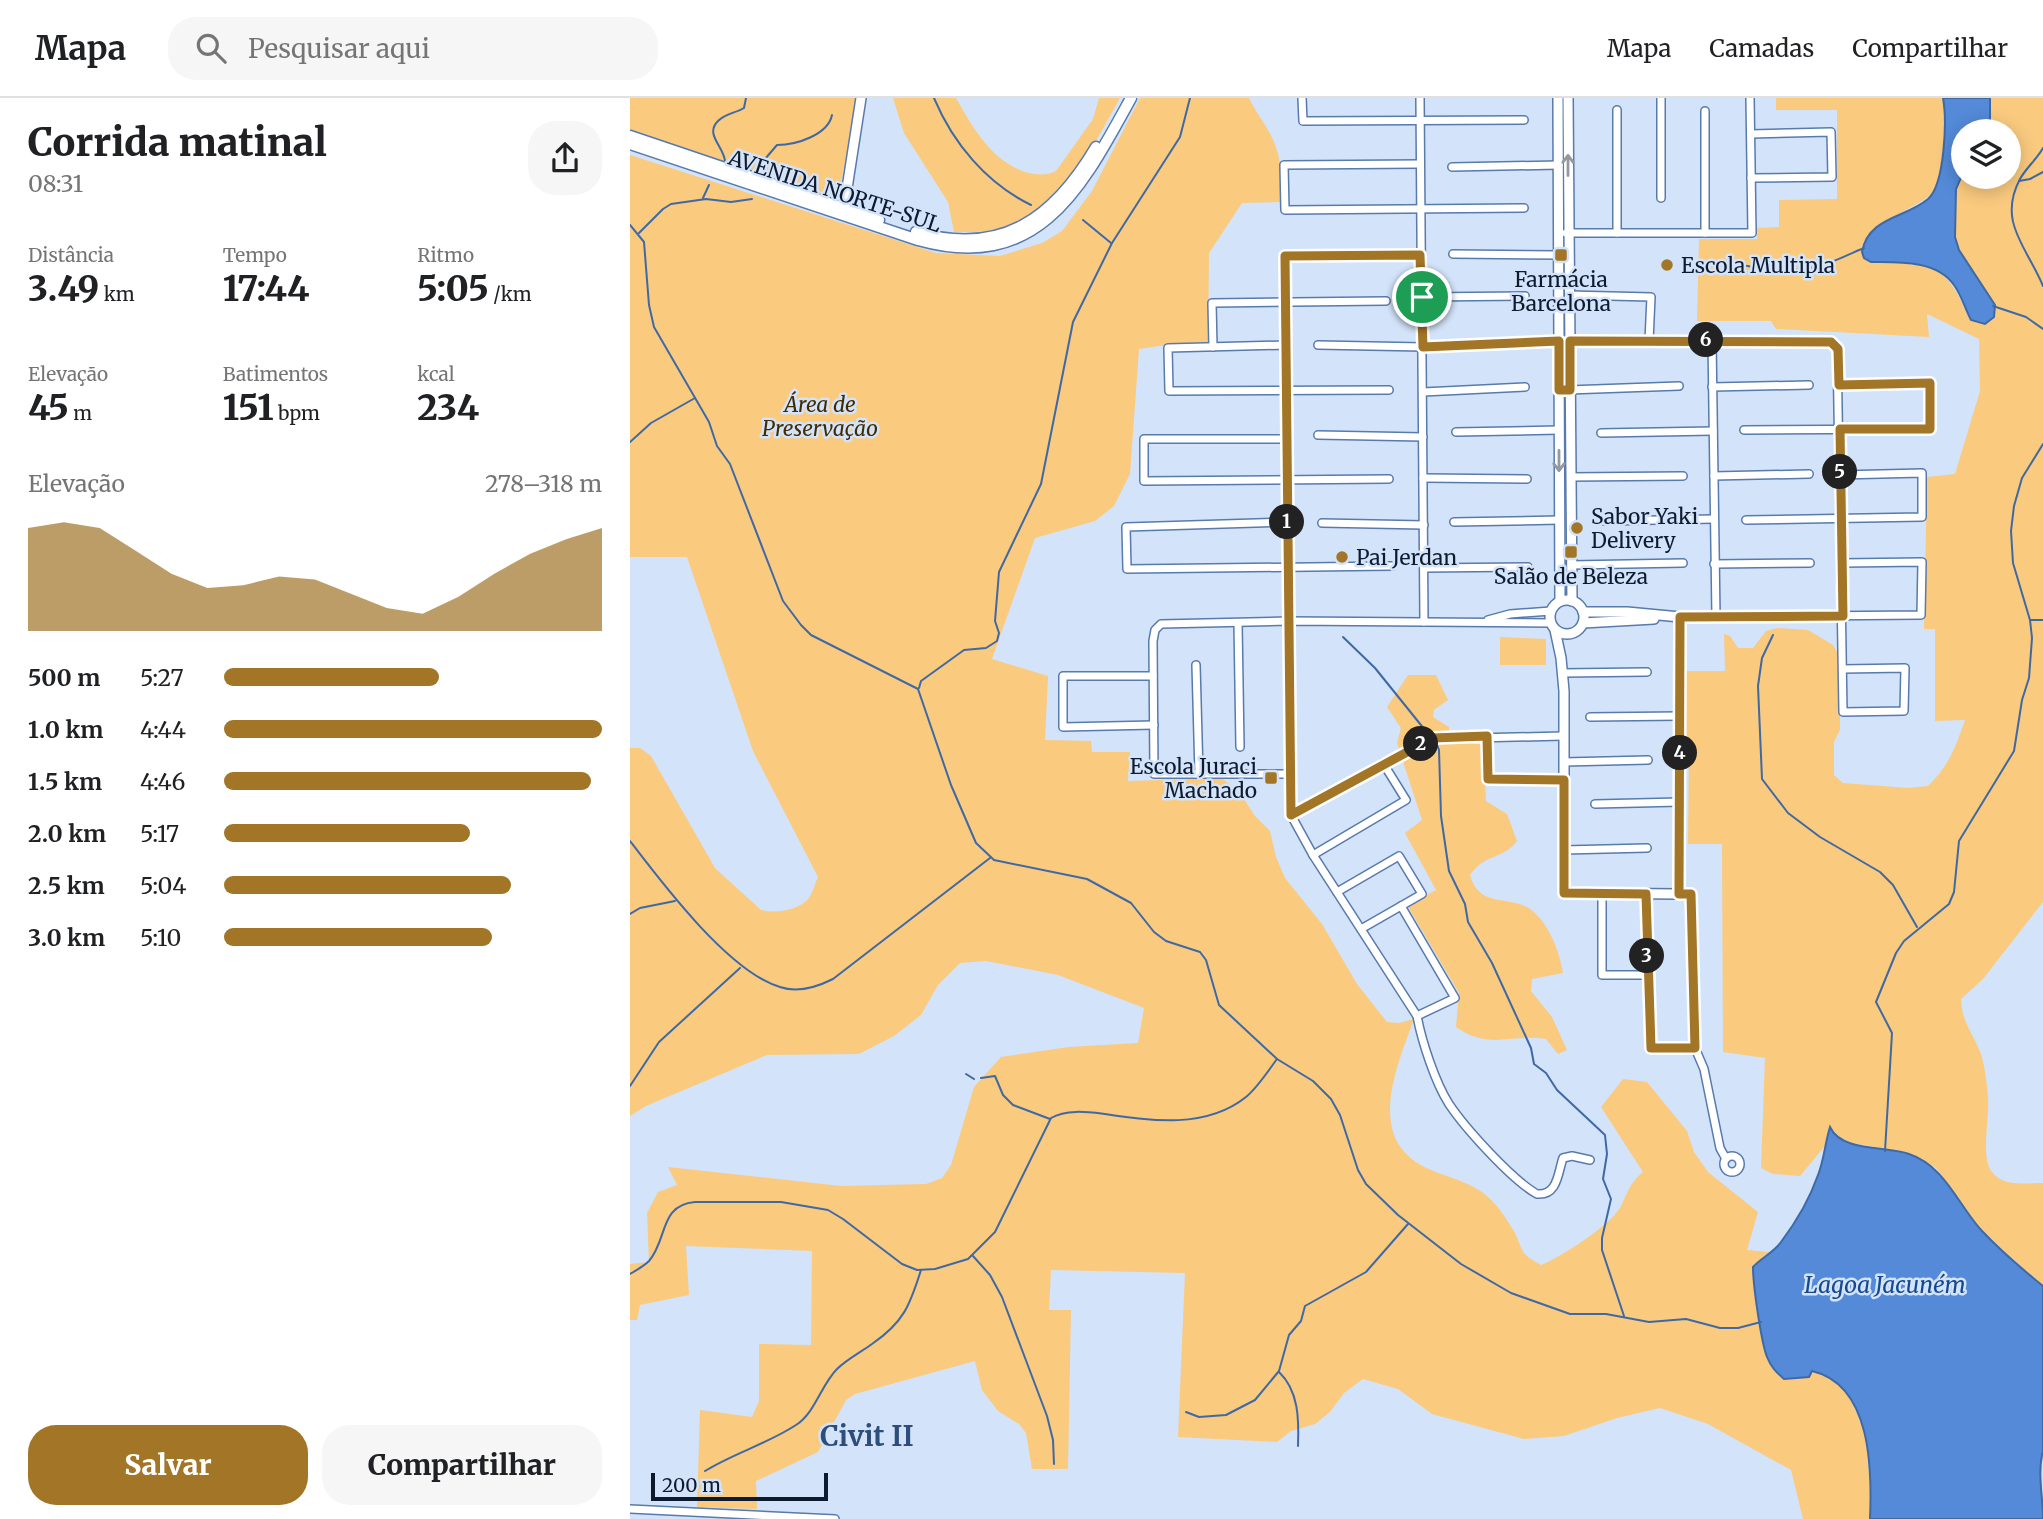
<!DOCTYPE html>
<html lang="pt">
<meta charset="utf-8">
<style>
:root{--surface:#fff;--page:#f6f6f6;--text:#202124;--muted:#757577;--line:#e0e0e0;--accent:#a27527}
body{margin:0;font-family:Merriweather,serif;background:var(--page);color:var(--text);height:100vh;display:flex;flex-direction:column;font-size:26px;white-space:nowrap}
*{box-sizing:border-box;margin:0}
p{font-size:23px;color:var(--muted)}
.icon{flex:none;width:38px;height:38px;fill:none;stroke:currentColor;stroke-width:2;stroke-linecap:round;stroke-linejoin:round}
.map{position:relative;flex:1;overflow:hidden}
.side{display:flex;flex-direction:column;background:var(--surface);width:630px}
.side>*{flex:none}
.controls{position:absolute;left:1321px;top:21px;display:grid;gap:14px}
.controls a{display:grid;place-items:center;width:70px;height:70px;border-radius:50%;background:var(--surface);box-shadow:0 4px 18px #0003;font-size:35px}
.scale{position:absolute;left:21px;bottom:18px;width:177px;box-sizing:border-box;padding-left:7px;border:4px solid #0e1b2f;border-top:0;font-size:19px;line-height:24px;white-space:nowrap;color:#0e1b2f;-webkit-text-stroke:5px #d3e3f9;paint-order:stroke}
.pin{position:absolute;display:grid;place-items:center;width:60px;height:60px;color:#fff;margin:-30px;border:4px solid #fff;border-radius:50%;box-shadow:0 2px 7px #0007}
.km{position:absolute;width:35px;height:35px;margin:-18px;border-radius:50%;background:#222;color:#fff;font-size:19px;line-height:35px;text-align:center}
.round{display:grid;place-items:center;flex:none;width:74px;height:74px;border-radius:28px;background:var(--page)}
.head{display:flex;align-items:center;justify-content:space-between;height:119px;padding:0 28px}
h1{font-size:38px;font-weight:800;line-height:52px}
.metrics{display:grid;grid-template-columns:repeat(3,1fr);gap:10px;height:119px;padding:7px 28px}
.metrics div{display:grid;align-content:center}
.metrics b{font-size:35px;font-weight:800}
.metrics small{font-size:19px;font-weight:400}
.metrics p{font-size:19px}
.chart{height:196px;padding:14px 28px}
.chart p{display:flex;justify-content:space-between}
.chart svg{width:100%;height:126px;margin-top:7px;fill:var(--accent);opacity:.7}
.action{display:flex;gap:14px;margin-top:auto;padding:14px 28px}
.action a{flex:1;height:80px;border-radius:28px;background:var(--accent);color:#fff;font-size:28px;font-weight:800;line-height:80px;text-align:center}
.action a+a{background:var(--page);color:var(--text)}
ul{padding:0 28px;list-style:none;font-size:23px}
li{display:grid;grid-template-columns:112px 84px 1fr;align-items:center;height:52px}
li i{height:18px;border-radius:9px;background:var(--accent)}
header{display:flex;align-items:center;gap:42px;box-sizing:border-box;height:98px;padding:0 35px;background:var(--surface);border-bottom:2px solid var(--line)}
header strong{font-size:33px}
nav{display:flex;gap:38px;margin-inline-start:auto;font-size:24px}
.search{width:490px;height:63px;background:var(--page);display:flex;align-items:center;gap:18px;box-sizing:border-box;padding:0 24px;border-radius:28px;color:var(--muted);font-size:26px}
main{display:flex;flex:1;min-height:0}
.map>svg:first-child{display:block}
</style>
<header>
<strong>Mapa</strong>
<div class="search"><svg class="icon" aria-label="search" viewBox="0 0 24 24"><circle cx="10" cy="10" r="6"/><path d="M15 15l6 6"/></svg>Pesquisar aqui</div>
<nav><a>Mapa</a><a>Camadas</a><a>Compartilhar</a></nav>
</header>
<main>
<section class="side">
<div class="head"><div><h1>Corrida matinal</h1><p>08:31</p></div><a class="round"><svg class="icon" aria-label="share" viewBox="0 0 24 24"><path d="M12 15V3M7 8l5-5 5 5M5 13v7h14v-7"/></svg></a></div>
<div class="metrics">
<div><p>Distância</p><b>3.49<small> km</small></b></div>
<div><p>Tempo</p><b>17:44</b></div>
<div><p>Ritmo</p><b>5:05<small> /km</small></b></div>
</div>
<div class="metrics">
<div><p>Elevação</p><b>45<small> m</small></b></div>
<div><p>Batimentos</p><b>151<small> bpm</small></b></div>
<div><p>kcal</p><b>234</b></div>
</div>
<div class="chart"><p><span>Elevação</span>278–318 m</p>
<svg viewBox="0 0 160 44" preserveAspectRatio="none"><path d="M0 44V8L10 6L20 8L30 16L40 24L50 29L60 28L70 25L80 26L90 31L100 36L110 38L120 32L130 24L140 17L150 12L160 8V44z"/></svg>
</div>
<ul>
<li><b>500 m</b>5:27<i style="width:57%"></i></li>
<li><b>1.0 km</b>4:44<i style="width:100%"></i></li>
<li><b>1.5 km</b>4:46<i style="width:97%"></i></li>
<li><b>2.0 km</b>5:17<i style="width:65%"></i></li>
<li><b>2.5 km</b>5:04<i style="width:76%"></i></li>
<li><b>3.0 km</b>5:10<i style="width:71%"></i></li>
</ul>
<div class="action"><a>Salvar</a><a>Compartilhar</a></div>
</section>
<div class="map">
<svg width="1413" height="1421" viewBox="0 0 1413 1421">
<rect width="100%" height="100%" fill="#d3e3f9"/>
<g fill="#faca7f">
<path d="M0,0H229L211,84L203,92L185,96L0,35Z"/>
<path d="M263,0H326C343,30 361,62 395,74C405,77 417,78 426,73L463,21L469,0H490C465,44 438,103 389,125C368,134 346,134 324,134L318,104L274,35Z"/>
<path d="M510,0H619C625,13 633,22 639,34C652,56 652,79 651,104L612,105L579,155L578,246L536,247L509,251L500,376L484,408L465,423L405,440L362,561L418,578L415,642L461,643L462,654H500L498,683L591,680L608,692L625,718L640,733L646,759L655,780L692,826L727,886L757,924L769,925L784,921C765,973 734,1044 801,1072C820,1080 844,1085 859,1100C869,1109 878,1123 885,1135C888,1141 890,1149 894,1155C898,1160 906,1164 911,1167C930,1160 980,1127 990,1110C999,1093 998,1087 1013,1074L971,1009L993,981L1017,984L1057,1033L1064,1054L1078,1074L1128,1114L1117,1152L1139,1154L1131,1160L1127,1201L1136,1258L1189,1274L1216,1291L1238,1341L1240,1421H1173L1161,1372L1078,1326L1030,1310L987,1320L934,1338L894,1341L802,1316L768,1291L733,1281L714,1295L700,1314L685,1326L661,1333L647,1344L548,1339L555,1175L421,1172L419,1212H441L438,1371H402L396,1335L389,1326L368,1313L352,1292L345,1263L225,1296L216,1302L188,1354L126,1383L127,1411L67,1409L70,1312L122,1319L129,1303V1246L181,1247L182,1153L56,1148L59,1197L10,1207L7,1222H0V1166L19,1164L17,1115L28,1094L47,1087L38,1069L211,1088L296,1086L312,1080L321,1067L344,989L371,959L439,949L508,945L514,910L428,877L356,863L330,865L308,887L291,917L264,938L229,956L137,957L16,1008L0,1018V650H10L21,658L85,770L131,812C146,816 169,812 179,800C183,794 185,785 188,779L123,653L57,459H0V57L306,155L370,158L412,145L432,133L462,93Z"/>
<path d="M1146,0H1313C1316,20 1315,75 1305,92C1294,110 1214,131 1236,162C1298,172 1311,153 1339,220C1334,186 1312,103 1333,75L1334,79H1379V33H1360V0H1413V804L1353,881L1331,901C1332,925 1343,935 1351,956C1355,969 1357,986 1358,999C1360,1019 1350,1059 1362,1074C1373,1089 1396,1085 1413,1085V1188L1351,1132L1305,1069L1263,1052L1216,1044L1204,1037L1170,1078L1143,1076L1131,1070L1135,960L1093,954L1092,746H1058L1059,648L1053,647L1055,573H1095L1094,536L1100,538L1108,550H1123L1136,533L1147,530L1178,532L1203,547L1210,559V632L1204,644V677L1213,685L1278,690L1298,688C1320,666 1325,650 1335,622L1305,623V531H1294L1297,379L1325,376L1350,293L1349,241L1297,216L1299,239L1146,231L1141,223H1067L1069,141H1127V130L1149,129V102L1207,101V12H1146Z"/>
<path d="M870,539L916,541V567H870Z"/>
<path d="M778,577H806L818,602L804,612L803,619L819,629V645L853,646L856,703L877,716L887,743C873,762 855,755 840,777C849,809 875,798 897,809C917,820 930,854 933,875L902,881L901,893L922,919L937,952L928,956L916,941C882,935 860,953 826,929L829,895L777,807L806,792L775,735L792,722L767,645L771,630L757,609Z"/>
</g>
<g fill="#548ad8" stroke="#3f69a5" stroke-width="2">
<path d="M1313,0H1360V33H1334L1333,75L1326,91L1325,139L1329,152L1365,207L1364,219L1355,226L1341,222C1335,211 1332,198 1324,187C1307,162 1268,164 1241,164L1234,160L1232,154C1238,119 1276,120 1298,101C1315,86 1317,22 1313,0Z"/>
<path d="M1200,1029C1211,1054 1257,1048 1279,1056C1315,1068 1328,1107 1352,1133C1371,1153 1392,1171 1413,1188V1353C1407,1375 1413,1398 1413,1421H1240C1242,1372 1242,1287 1182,1273L1179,1279L1154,1281C1146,1274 1141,1269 1137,1259C1131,1243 1123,1187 1123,1169C1131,1160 1144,1154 1151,1144C1166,1124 1180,1100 1188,1077C1194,1062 1195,1045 1200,1029Z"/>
</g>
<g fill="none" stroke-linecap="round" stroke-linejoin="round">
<g stroke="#3f69a5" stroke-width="2">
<path d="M304,0C323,45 356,85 401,107"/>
<path d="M1413,50C1407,61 1396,70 1390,81C1367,124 1397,149 1413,188"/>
<path d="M135,61L147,47C166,47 198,37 202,17"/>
<path d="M95,64C95,49 74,37 88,23C96,15 106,15 114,10L116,0"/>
<path d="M1389,83L1400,81L1413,74"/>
<path d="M73,100L79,87"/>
<path d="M453,122L481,145"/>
<path d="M0,127L14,144L19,207L24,229L79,324L87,348L100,366L153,503L171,527L181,537L288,591L321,687L346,745L364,762L457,781L501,805L524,834L536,843L570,854L576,862L589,907L647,961L683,983L701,1001L710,1017L728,1072L736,1086L768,1117L831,1166L881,1195L940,1216H976L1019,1224L1056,1221L1090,1230H1108L1131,1224"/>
<path d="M9,135L33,111L41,106L76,101L101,104L122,101"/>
<path d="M1086,163C1120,168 1154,177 1189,168C1205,164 1219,156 1234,150"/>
<path d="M1363,208L1396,219L1413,231"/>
<path d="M0,344L21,325L65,300"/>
<path d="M1401,522H1413"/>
<path d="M1143,537L1132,560L1128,588L1132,681L1158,715L1190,739L1250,774L1263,787L1287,829"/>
<path d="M713,539L745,570L799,637"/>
<path d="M289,590L291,583L334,552L356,550L367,543L369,535L365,523L369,474L411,386L443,224L482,145L550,39L560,0"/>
<path d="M806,644L809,652L811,718L819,773L835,806L838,824L862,865L901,950L904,966L916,975L927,992L975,1037L977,1056L973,1081L981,1101L972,1140V1152L994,1218"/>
<path d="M0,743C32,785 99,874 150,889C167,895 187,889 203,881L360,760"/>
<path d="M0,816L10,810L45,803"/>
<path d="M336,976L344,981"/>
<path d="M351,980L365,978L373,997L383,1007L420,1021"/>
<path d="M0,988L29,944L110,870"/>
<path d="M1255,1053L1262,935L1246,904L1266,855L1274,843L1319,806L1324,794L1329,743L1384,653L1392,602L1399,580L1402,540L1400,522L1383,465L1381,433L1384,408L1392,380L1413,346"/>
<path d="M343,1158L360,1177L372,1199L417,1318L423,1342L424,1366"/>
<path d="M0,1176C7,1172 14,1168 19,1163C38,1141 29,1107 65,1104H151L198,1112L213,1121L272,1166L287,1172L305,1171L338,1161L365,1134L421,1020C436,1011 458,1014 475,1016C522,1023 576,1031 616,999C628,989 638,973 647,961"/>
<path d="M649,1274C669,1293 669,1322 668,1348"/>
<path d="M556,1314L569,1319L596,1317L625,1302L649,1273L659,1237L671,1223L675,1208L736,1174L778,1126"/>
<path d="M75,1373C104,1355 137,1346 166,1327C185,1315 191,1287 207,1271C217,1261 231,1254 242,1246C274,1224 280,1207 291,1172"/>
</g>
<defs>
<g id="minor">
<path d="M672,0L673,23L894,22"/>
<path d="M790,0L794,524"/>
<path d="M987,12V135"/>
<path d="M1075,13V135"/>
<path d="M1121,36L1201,34L1202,79L1121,80"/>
<path d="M790,66L654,67L655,112L894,110"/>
<path d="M822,69L929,67"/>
<path d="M1031,100V0"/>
<path d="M936,135H1122L1120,0"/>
<path d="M823,156L930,157"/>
<path d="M790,157L655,158L661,717L683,757L787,918C792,944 805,984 819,1006C835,1030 882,1082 907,1096C928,1098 928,1074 933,1060L942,1058L960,1062"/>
<path d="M939,197L1021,199L1019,243"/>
<path d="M792,199L895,198"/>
<path d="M1082,242L1086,519"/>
<path d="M940,243L1201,244L1207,248L1213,614L1274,613L1275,570L1213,571"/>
<path d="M656,247L538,250L539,293L759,292"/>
<path d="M688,247L793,249L929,243"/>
<path d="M583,249L582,205L756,203"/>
<path d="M1082,289L1179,287"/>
<path d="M938,292L1049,288"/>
<path d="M793,294L895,289"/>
<path d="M1114,332L1300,331V285L1209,287"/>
<path d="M826,334L929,332"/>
<path d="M971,335L1083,333"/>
<path d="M688,337L793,339"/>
<path d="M656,341H514V383L759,381"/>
<path d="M1084,378L1179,376"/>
<path d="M941,379L1053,378"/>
<path d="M793,380L897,381"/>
<path d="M1116,422L1292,419V375L1210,377"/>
<path d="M974,423L1084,421"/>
<path d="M657,424L496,429L497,471L762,468"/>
<path d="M824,424L930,422"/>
<path d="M692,425L794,427"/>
<path d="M1084,466L1180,465"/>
<path d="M941,467L1053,465"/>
<path d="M794,470L898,469"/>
<path d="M1050,519L1291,517L1292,464L1212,465"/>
<path d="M858,522L880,516L921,513"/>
<path d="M608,525L610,649"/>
<path d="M566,567L569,676"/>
<path d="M933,575L1017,574"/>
<path d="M523,578H433V629L524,627"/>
<path d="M960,619L1050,618"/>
<path d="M857,638V681L934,682"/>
<path d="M934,664L1018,662"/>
<path d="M661,676H524L523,543L525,532L531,526L658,523L921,525"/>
<path d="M965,706L1050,704"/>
<path d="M661,717L753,665L803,641L933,638"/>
<path d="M934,752L1017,750"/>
<path d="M683,757L776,702L753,665"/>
<path d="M707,794L769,758L792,796L731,831"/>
<path d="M972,796V877H1017"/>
<path d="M1016,796L1021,950H1065"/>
<path d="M1049,796H1061L1065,950L1074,971L1090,1050L1096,1061"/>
<path d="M771,808L825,900L787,918"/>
<circle cx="1102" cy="1066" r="8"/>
<path d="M0,1411L205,1421"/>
</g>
<g id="tertiary">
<path d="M928,0L930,503"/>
<path d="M938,0L942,503"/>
<path d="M213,116L231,0"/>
<circle cx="937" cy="519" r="17"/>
<path d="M953,525L1024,521"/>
<path d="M925,532L931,560L934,593V795L1049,796L1050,519L997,514H953"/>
</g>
<g id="secondary">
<path d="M0,38L249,122"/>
<path d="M0,46L288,142C409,176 452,89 501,0"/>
<path d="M286,134C372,159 424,120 466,49"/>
</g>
</defs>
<use href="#minor" stroke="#587aac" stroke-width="10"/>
<use href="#tertiary" stroke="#587aac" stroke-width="12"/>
<use href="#secondary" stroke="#587aac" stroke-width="13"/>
<use href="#minor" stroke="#fff" stroke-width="7"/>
<use href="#tertiary" stroke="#fff" stroke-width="9"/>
<use href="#secondary" stroke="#fff" stroke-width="10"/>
</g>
<defs><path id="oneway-shaft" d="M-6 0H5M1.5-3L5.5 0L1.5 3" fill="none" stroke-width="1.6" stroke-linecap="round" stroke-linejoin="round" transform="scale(1.75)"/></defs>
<g stroke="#9398a1">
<use href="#oneway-shaft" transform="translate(938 67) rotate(-90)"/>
<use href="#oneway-shaft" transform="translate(929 363) rotate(90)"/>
</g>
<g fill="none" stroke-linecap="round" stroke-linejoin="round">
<defs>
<path id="route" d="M790,157L793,249L929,243V292H940V243L1201,244L1208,251L1209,287L1300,285V331H1210L1213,518L1050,519L1049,796H1061L1065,950H1021L1016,796L934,795V682L858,681L857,638L803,640L661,717L655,158Z"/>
</defs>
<use href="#route" stroke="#fff" stroke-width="14"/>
<use href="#route" stroke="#a27527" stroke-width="9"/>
</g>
<g fill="#a27527" stroke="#d3e3f9" stroke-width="2.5">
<rect x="924" y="150" width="14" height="14" rx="3.5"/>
<circle cx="1037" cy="167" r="7"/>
<circle cx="947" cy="430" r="7"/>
<rect x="934" y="447" width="14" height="14" rx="3.5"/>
<circle cx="712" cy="459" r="7"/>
<rect x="634" y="673" width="14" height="14" rx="3.5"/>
</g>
<g text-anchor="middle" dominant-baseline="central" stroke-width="5" stroke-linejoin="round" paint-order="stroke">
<g font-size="21" fill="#0e1b2f" stroke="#d3e3f9">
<text transform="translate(205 93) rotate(18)">AVENIDA NORTE-SUL</text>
</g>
<g font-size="21" fill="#0e1b2f" stroke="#d3e3f9" text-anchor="start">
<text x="1051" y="167">Escola Multipla</text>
<text x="931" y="181" text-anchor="middle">Farmácia<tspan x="931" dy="24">Barcelona</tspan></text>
<text x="961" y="418">Sabor Yaki<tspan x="961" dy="24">Delivery</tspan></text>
<text x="726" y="459">Pai Jerdan</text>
<text x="941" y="478" text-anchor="middle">Salão de Beleza</text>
<text x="627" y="668" text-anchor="end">Escola Juraci<tspan x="627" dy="24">Machado</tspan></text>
</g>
<g font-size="21" font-style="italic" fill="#422b00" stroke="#d3e3f9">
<text x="190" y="306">Área de<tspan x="190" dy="24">Preservação</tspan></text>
</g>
<g font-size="23" font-style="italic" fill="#144990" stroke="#d3e3f9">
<text x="1255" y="1186">Lagoa Jacuném</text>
</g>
<g font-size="28" font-weight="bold" fill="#2d4d7b" stroke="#d3e3f9">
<text x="237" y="1338">Civit II</text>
</g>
</g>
</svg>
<div class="controls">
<a><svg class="icon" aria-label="layers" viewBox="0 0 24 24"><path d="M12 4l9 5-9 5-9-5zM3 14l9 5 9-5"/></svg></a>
</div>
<div class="scale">200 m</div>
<div class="pin" style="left:792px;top:199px;background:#1e9e55"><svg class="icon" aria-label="arrive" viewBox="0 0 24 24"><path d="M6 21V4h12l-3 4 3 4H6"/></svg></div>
<b class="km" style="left:657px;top:424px">1</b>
<b class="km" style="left:791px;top:646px">2</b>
<b class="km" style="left:1017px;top:858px">3</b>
<b class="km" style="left:1050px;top:655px">4</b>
<b class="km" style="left:1210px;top:374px">5</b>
<b class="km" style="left:1076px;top:242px">6</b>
</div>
</main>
